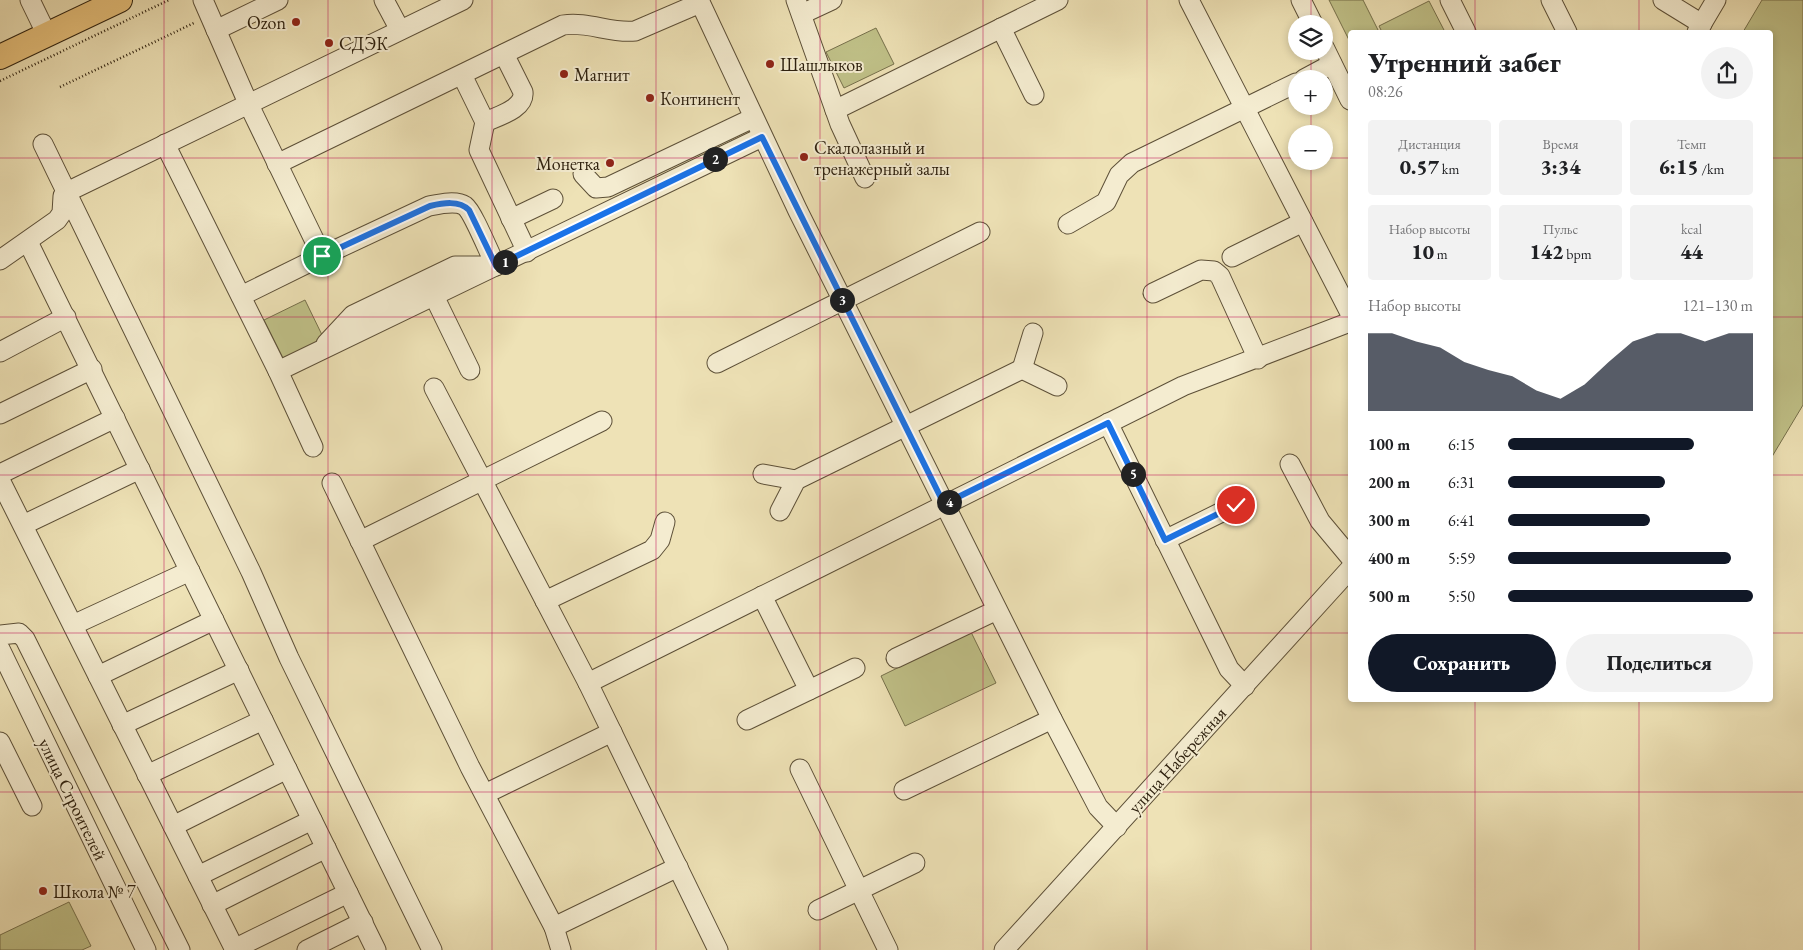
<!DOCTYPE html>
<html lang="ru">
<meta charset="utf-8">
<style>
:root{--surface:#fff;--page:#f2f2f2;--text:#202124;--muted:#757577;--accent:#111827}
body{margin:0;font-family:"EB Garamond",serif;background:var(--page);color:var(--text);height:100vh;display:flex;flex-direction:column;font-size:19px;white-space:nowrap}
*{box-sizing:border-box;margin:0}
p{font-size:16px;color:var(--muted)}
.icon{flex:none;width:28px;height:28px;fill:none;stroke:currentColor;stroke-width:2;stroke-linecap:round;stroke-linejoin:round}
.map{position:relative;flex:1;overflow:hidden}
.panel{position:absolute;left:1348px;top:30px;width:425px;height:672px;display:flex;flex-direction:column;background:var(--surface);border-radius:5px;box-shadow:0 2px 8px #0003}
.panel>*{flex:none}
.controls{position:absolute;left:1288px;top:15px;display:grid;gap:10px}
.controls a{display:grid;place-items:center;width:45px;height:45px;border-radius:50%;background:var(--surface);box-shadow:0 2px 8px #0003;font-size:25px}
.pin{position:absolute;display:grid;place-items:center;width:42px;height:42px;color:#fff;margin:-21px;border:2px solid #fff;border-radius:50%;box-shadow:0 1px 5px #0007}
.km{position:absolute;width:25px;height:25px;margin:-12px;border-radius:50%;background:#222;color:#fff;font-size:14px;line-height:25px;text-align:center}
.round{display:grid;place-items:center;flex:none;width:52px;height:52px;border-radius:26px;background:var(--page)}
.head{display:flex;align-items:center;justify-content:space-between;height:85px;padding:0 20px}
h1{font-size:28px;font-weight:800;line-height:38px}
.stats{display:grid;grid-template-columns:repeat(3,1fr);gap:8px;height:85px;padding:5px 20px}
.stats div{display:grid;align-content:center;border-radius:5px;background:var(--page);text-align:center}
.stats b{font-size:21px;font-weight:800}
.stats small{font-size:14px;font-weight:400}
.stats p{font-size:14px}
.chart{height:140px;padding:10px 20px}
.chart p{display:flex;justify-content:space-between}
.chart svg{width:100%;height:90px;margin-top:5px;fill:var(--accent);opacity:.7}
.cta{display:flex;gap:10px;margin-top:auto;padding:10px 20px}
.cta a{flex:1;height:58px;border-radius:30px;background:var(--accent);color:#fff;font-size:20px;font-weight:800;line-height:58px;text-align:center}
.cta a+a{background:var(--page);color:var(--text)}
ul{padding:0 20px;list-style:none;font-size:16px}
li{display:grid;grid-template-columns:80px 60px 1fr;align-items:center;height:38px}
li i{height:12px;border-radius:6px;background:var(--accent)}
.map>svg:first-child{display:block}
</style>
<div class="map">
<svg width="1803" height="950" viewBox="0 0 1803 950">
<rect width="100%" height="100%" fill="#eee2b6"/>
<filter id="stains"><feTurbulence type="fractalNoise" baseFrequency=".004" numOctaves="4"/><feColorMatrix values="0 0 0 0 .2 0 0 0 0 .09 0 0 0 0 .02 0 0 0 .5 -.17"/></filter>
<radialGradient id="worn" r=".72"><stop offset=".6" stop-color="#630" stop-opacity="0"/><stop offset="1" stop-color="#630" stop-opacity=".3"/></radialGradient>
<g fill="#c0c188" stroke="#76704b">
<path d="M1329,0H1363L1379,32H1350V42Z"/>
<path d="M1762,0H1803V405L1770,460V32H1743Z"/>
<path d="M1429,1L1445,32H1382L1379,26Z"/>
<path d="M876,28L894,64L844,88L826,52Z"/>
<path d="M305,300L324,339L283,358L264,320Z"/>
<path d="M971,632L996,683L905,726L881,676Z"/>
<path d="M69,902L91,946L82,950H0V935Z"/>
</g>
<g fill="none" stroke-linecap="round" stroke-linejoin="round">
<defs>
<g id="minor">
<path d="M30,0L47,35"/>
<path d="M203,0L248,103L322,256L241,296"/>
<path d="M384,0L400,30"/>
<path d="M699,0L798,211L1052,719L1098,807L1117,827"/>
<path d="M796,0L840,124L865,178"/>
<path d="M1189,0L1350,313"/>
<path d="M1301,0L1313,24"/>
<path d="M1450,0L1466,32"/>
<path d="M1551,0L1567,32"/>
<path d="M1663,0L1702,24"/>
<path d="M802,14L832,0"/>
<path d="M1001,28L1034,95"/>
<path d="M216,30L278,0"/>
<path d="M1697,32L1716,0"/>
<path d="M1324,47L1350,100"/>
<path d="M462,75L485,122L479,150L527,252"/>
<path d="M1304,79L1332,64"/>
<path d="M835,110L1058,0"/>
<path d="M485,122C498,116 525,109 523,92L504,54"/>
<path d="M43,144L251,572L289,658L432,950"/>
<path d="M165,144L278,371L313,447"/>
<path d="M277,164L563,25C588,21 611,34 635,31L700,3"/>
<path d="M583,174L596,188L608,187L753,118"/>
<path d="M511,219L553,199"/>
<path d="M1068,224L1106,202L1119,175L1132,163L1296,83"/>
<path d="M28,242L376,950"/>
<path d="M322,256L429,206C439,204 456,200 465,206C473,212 490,255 496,266H455L353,315L326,344"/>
<path d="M1232,257L1303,222"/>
<path d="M0,260L57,220L62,213L63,196L67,192L463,0"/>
<path d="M1153,293L1201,270L1214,271L1220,276L1258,359"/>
<path d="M434,296L470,370"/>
<path d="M0,352L66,317"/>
<path d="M717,363L980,232"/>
<path d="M1022,369L1033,333"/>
<path d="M278,371L762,137"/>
<path d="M434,388L588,683L718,950"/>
<path d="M0,414L92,369"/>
<path d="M1108,423L1229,669L1245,686"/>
<path d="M1290,464L1320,521L1350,557"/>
<path d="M0,474L115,418"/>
<path d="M763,474L796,480"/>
<path d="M0,480L235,950"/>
<path d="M332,483L470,767L554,927"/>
<path d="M780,511L796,480L1022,369L1057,386"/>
<path d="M23,525L140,469"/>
<path d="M1165,540L1236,505"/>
<path d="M360,541L602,421"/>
<path d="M762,596L809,690"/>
<path d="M545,601L652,550L660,540L665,522"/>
<path d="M73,625L190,571"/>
<path d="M0,635L19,633L25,639L180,950"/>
<path d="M0,649L146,950"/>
<path d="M896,658L997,610"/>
<path d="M98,676L214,620"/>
<path d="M588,683L1183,386L1350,322"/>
<path d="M747,720L855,668"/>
<path d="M122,725L239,670"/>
<path d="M0,742L32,806"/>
<path d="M800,769L888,950"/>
<path d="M147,775L263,720"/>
<path d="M904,790L1052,719"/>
<path d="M485,794L612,732"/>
<path d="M173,826L287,769"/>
<path d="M198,876L312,820"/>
<path d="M212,905L326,848"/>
<path d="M818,910L915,863"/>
<path d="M234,949L348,893"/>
<path d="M307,950L363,922"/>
<path d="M561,950L554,927L678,867"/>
<path d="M1004,950L1350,569"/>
</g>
<path id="major" d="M0,57L120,0"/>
</defs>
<use href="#minor" stroke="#5d5038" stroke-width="21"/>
<use href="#major" stroke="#2d200e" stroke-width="26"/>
<g stroke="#2d200e" stroke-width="2.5" stroke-dasharray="1 2.5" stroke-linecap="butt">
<path d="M0,81L169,0"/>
<path d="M60,87L194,23"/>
</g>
<use href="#minor" stroke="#f4ecd0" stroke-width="19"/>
<use href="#major" stroke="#e7c17b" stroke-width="24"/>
</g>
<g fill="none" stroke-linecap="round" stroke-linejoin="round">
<defs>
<path id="route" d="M322,256L430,206C443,203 459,200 469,210L496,266L762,137L944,504L1108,423L1165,540L1236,505"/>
</defs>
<use href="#route" stroke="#fff" stroke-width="10"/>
<use href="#route" stroke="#1a73e8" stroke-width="6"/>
</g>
<path fill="none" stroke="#c2185b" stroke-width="1" stroke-opacity="0.55" d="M164,0V950M328,0V950M492,0V950M656,0V950M820,0V950M983,0V950M1147,0V950M1311,0V24M1475,0V32M1639,0V32M1311,51V79M1311,106V134M0,158H1296M1324,158H1350M1770,158H1803M1311,161V950M0,317H1350M1770,317H1803M0,475H1350M1770,475H1803M0,633H1350M1770,633H1803M1475,700V950M1639,700V950M0,792H1803"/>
<g fill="#8f2418" stroke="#f4ecd0" stroke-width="2">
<circle cx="296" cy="22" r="5"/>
<circle cx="329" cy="43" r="5"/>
<circle cx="770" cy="64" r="5"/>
<circle cx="564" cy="74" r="5"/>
<circle cx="650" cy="98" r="5"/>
<circle cx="804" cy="157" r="5"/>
<circle cx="610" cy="163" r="5"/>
<circle cx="43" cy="891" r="5"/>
</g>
<g text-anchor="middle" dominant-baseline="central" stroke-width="4" stroke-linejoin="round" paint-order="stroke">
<g font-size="18" fill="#2d200e" stroke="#f4ecd0" text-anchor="start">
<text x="286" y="22" text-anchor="end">Ozon</text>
<text x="339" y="43">СДЭК</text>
<text x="780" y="64">Шашлыков</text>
<text x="574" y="74">Магнит</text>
<text x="660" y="98">Континент</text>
<text x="814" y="147">Скалолазный и<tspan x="814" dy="21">тренажерный залы</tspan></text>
<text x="600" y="163" text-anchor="end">Монетка</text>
<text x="53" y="891">Школа № 7</text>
</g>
<g font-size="18" fill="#2d200e" stroke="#f4ecd0">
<text transform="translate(1177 760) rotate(-48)">улица Набережная</text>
<text transform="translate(73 799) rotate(64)">улица Строителей</text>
</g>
</g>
<rect width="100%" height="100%" filter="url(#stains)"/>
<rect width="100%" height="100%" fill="url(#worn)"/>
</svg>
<div class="controls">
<a><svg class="icon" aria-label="layers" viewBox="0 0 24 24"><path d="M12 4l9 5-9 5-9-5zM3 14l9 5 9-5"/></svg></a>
<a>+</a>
<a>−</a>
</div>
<div class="pin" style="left:322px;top:256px;background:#1e9e55"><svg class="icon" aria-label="arrive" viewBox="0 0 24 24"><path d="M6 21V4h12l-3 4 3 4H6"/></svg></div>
<div class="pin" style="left:1236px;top:505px;background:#d93025"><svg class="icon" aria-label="check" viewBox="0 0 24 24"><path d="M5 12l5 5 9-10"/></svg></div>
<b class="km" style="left:505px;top:262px">1</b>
<b class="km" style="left:715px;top:159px">2</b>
<b class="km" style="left:842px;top:300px">3</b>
<b class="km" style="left:949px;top:502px">4</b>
<b class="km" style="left:1133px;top:474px">5</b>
<section class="panel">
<div class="head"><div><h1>Утренний забег</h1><p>08:26</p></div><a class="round"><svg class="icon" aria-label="share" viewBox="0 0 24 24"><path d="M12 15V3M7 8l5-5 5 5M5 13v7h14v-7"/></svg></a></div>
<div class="stats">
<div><p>Дистанция</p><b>0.57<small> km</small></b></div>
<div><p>Время</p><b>3:34</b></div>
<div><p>Темп</p><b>6:15<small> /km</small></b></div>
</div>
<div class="stats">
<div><p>Набор высоты</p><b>10<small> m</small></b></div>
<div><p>Пульс</p><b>142<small> bpm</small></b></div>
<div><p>kcal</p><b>44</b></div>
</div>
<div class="chart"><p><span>Набор высоты</span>121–130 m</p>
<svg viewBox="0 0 160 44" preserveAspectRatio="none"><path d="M0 44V6L10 6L20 10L30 13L40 20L50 24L60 27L70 34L80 38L90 31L100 20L110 10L120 6L130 6L140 10L150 6L160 6V44z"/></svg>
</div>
<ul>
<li><b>100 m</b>6:15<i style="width:76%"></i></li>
<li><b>200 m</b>6:31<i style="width:64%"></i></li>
<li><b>300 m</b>6:41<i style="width:58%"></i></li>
<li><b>400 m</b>5:59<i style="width:91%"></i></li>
<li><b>500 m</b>5:50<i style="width:100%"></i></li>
</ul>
<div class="cta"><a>Сохранить</a><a>Поделиться</a></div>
</section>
</div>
